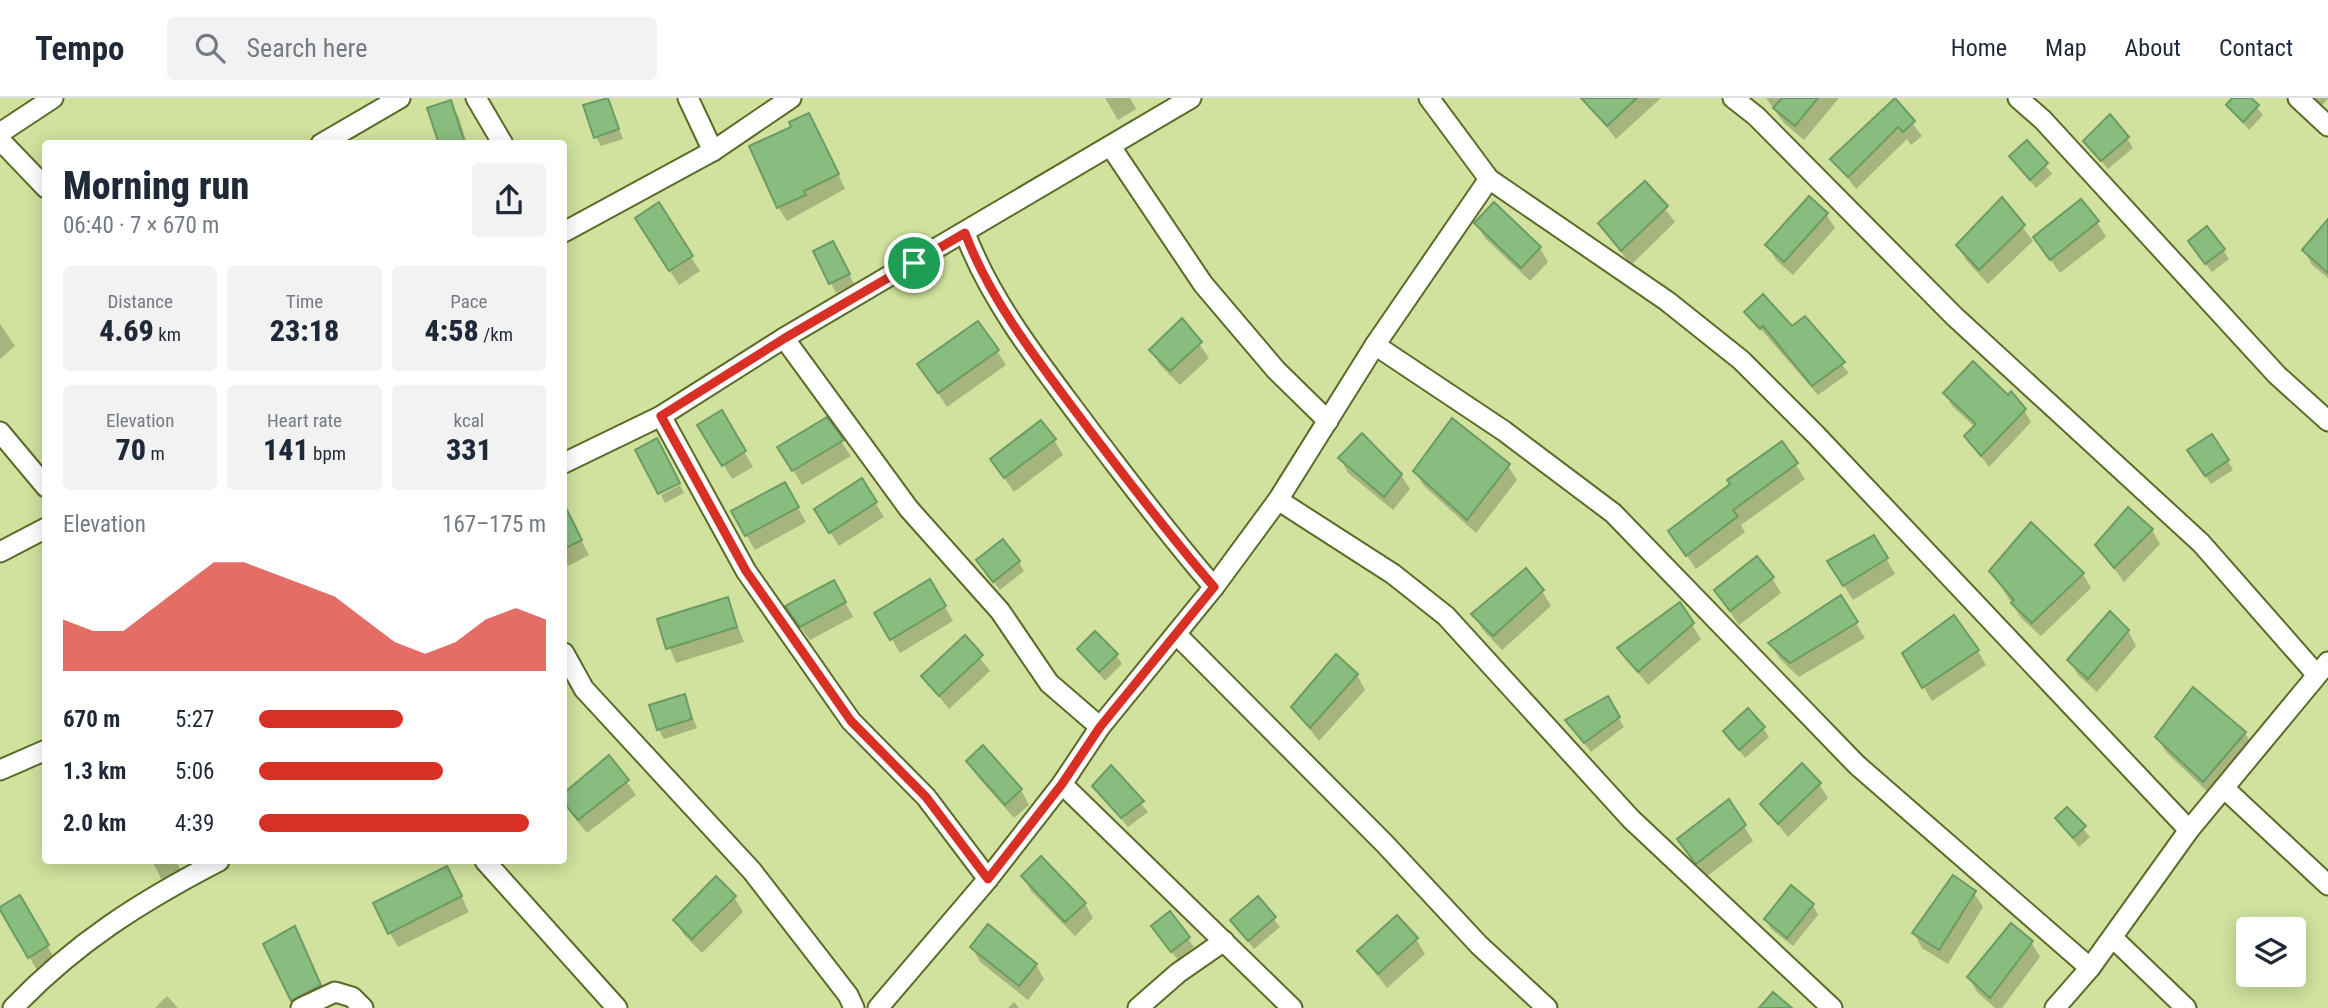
<!DOCTYPE html>
<meta charset="utf-8">
<style>
:root{--surface:#fff;--page:#f2f2f3;--text:#1f2937;--muted:#747a83;--line:#e0e1e3;--accent:#d93025}
body{margin:0;font-family:"Roboto Condensed",sans-serif;background:var(--page);color:var(--text);height:100vh;display:flex;flex-direction:column;font-size:26px;white-space:nowrap}
*{box-sizing:border-box;margin:0}
p{font-size:23px;color:var(--muted)}
.icon{flex:none;width:38px;height:38px;fill:none;stroke:currentColor;stroke-width:2;stroke-linecap:round;stroke-linejoin:round}
.map{position:relative;flex:1;overflow:hidden}
.details{position:absolute;left:42px;top:42px;width:525px;height:724px;display:flex;flex-direction:column;background:var(--surface);border-radius:7px;box-shadow:0 4px 18px #0003}
.details>*{flex:none}
.fabs{position:absolute;left:2236px;top:819px;display:grid;gap:14px}
.fabs a{display:grid;place-items:center;width:70px;height:70px;border-radius:7px;background:var(--surface);box-shadow:0 4px 18px #0003;font-size:35px}
.pin{position:absolute;display:grid;place-items:center;width:60px;height:60px;color:#fff;margin:-30px;border:4px solid #fff;border-radius:50%;box-shadow:0 2px 7px #0007}
.round{display:grid;place-items:center;flex:none;width:74px;height:74px;border-radius:7px;background:var(--page)}
.head{display:flex;align-items:center;justify-content:space-between;height:119px;padding:0 21px}
h1{font-size:38px;font-weight:800;line-height:52px}
.figures{display:grid;grid-template-columns:repeat(3,1fr);gap:10px;height:119px;padding:7px 21px}
.figures div{display:grid;align-content:center;border-radius:7px;background:var(--page);text-align:center}
.figures b{font-size:30px;font-weight:800}
.figures small{font-size:19px;font-weight:400}
.figures p{font-size:19px}
.chart{height:196px;padding:14px 21px}
.chart p{display:flex;justify-content:space-between}
.chart svg{width:100%;height:126px;margin-top:7px;fill:var(--accent);opacity:.7}
ul{padding:0 21px;list-style:none;font-size:23px}
li{display:grid;grid-template-columns:112px 84px 1fr;align-items:center;height:52px}
li i{height:18px;border-radius:9px;background:var(--accent)}
header{display:flex;align-items:center;gap:42px;box-sizing:border-box;height:98px;padding:0 35px;background:var(--surface);border-bottom:2px solid var(--line)}
header strong{font-size:33px}
nav{display:flex;gap:38px;margin-inline-start:auto;font-size:24px}
.search{width:490px;height:63px;background:var(--page);display:flex;align-items:center;gap:18px;box-sizing:border-box;padding:0 24px;border-radius:7px;color:var(--muted);font-size:26px}
.map>svg:first-child{display:block}
</style>
<header>
<strong>Tempo</strong>
<div class="search"><svg class="icon" aria-label="search" viewBox="0 0 24 24"><circle cx="10" cy="10" r="6"/><path d="M15 15l6 6"/></svg>Search here</div>
<nav><a>Home</a><a>Map</a><a>About</a><a>Contact</a></nav>
</header>
<div class="map">
<svg width="2328" height="910" viewBox="0 0 2328 910">
<rect width="100%" height="100%" fill="#d0e29d"/>
<g fill="#0003">
<path d="M1105,0H1130L1136,11L1118,22Z"/>
<path d="M1594,0H1661L1616,41L1588,5Z"/>
<path d="M1766,0H1839L1804,42L1784,25Z"/>
<path d="M2235,0H2249L2263,17L2249,32L2228,7Z"/>
<path d="M2312,0H2328V1L2321,8Z"/>
<path d="M607,1L623,41L601,48L596,39Z"/>
<path d="M1895,2L1922,38L1911,47L1907,41L1856,91L1833,61Z"/>
<path d="M450,4L459,19L467,46H441Z"/>
<path d="M794,30L817,31L845,91L787,123L778,109Z"/>
<path d="M2127,40L2133,50L2108,71L2085,43Z"/>
<path d="M2027,44L2052,76L2036,90L2011,59Z"/>
<path d="M1645,85L1675,124L1631,167L1600,126Z"/>
<path d="M2002,102L2033,143L1988,186L1966,162L1958,148Z"/>
<path d="M1826,116L1835,130L1793,177L1776,162L1768,147Z"/>
<path d="M2097,124L2106,139L2060,175L2035,140Z"/>
<path d="M2328,124V180L2312,167L2304,152Z"/>
<path d="M1476,125L1540,150L1548,164L1530,183L1485,140Z"/>
<path d="M645,135L691,159L700,173L679,187Z"/>
<path d="M2195,152H2223L2229,161L2212,174Z"/>
<path d="M815,154H838L854,186L836,195Z"/>
<path d="M1746,214L1792,230L1804,221L1849,275L1818,297Z"/>
<path d="M1182,222L1209,260L1180,287L1160,267L1151,252Z"/>
<path d="M0,226L15,248L0,261Z"/>
<path d="M997,253L1006,267L947,309L920,267Z"/>
<path d="M1945,295L2024,312L2031,324L1989,369L1966,338L1975,329L1952,308Z"/>
<path d="M721,315L753,369L732,381L700,328Z"/>
<path d="M826,322L851,358L802,387L780,350Z"/>
<path d="M1054,342L1063,357L1014,394L992,362Z"/>
<path d="M1782,345L1805,381L1741,427L1745,434L1696,471L1670,433Z"/>
<path d="M1340,360L1401,377L1410,391L1393,412L1348,375Z"/>
<path d="M2195,362L2228,363L2233,372L2211,386Z"/>
<path d="M1508,368L1517,382L1476,435L1424,388L1415,373Z"/>
<path d="M862,383L884,419L839,448L825,426Z"/>
<path d="M784,386L806,424L755,452L733,414Z"/>
<path d="M680,387L684,395L665,405L661,397Z"/>
<path d="M564,408L589,457L568,468L564,460Z"/>
<path d="M2152,432L2160,446L2124,484L2097,447Z"/>
<path d="M1874,439L1895,476L1853,502L1838,478Z"/>
<path d="M1019,464L1024,473L1000,492L984,472Z"/>
<path d="M1991,473L2083,476L2091,490L2041,538L2021,520Z"/>
<path d="M1772,480L1781,495L1739,527L1716,493Z"/>
<path d="M930,483L953,523L900,555L877,516Z"/>
<path d="M1542,493L1551,508L1502,552L1482,531L1474,516Z"/>
<path d="M842,499L853,519L810,542L796,523Z"/>
<path d="M1840,499L1865,540L1799,579L1779,560L1771,546Z"/>
<path d="M727,501L744,544L676,565L659,522Z"/>
<path d="M1679,506L1701,541L1648,587L1619,551Z"/>
<path d="M2128,533L2136,548L2097,594L2078,577L2069,562Z"/>
<path d="M964,540L990,573L949,611L923,578Z"/>
<path d="M1079,552L1116,557L1122,566L1105,583Z"/>
<path d="M1978,553L1986,567L1932,603L1904,555Z"/>
<path d="M1337,559L1357,577L1365,592L1319,643L1293,609Z"/>
<path d="M684,598L697,630L664,641L658,631Z"/>
<path d="M1607,600L1624,629L1591,654L1567,623Z"/>
<path d="M1763,630L1769,639L1745,660L1725,633Z"/>
<path d="M2245,635L2254,650L2212,698L2166,654L2157,639Z"/>
<path d="M609,659L636,697L587,735L570,714L564,698Z"/>
<path d="M968,663L1021,692L1029,707L1014,720L977,678Z"/>
<path d="M1111,670L1148,714L1128,729L1094,688Z"/>
<path d="M1819,686L1828,700L1788,739L1762,707Z"/>
<path d="M2067,711L2090,739L2079,749L2057,721Z"/>
<path d="M1744,728L1753,743L1706,779L1679,741Z"/>
<path d="M152,763H176L183,777L164,786Z"/>
<path d="M1023,778L1085,806L1093,820L1075,838L1031,793Z"/>
<path d="M455,785L469,814L398,849L390,835Z"/>
<path d="M1974,795L1983,809L1948,866L1922,850L1914,835Z"/>
<path d="M734,799L743,814L702,855L684,837L675,822Z"/>
<path d="M19,800L56,863L38,874L1,810Z"/>
<path d="M1258,800L1280,829L1254,851L1232,822Z"/>
<path d="M1813,807L1818,817L1793,848L1771,831L1766,822Z"/>
<path d="M1170,816L1194,849L1178,862L1159,838Z"/>
<path d="M294,830L328,902L297,910L293,902Z"/>
<path d="M1416,841L1425,856L1387,890L1359,853Z"/>
<path d="M2031,844L2040,859L2002,910H1995L1977,894L1969,879Z"/>
<path d="M972,849L1036,867L1044,881L1028,902L980,864Z"/>
<path d="M167,898L178,910H155Z"/>
<path d="M1014,904L1019,910H1008Z"/>
</g>
<g fill="#89bd7f" stroke="#6d9b64" stroke-width="2">
<path d="M608,0L619,31L594,40L583,7Z"/>
<path d="M1581,0H1637L1607,28Z"/>
<path d="M1782,0H1818L1795,28L1773,10Z"/>
<path d="M1895,0L1915,23L1903,34L1898,29L1848,79L1830,61Z"/>
<path d="M2232,0H2251L2259,7L2243,24L2226,7Z"/>
<path d="M451,2L465,46H439L427,10Z"/>
<path d="M809,15L839,76L804,93L806,97L777,110L749,48L791,29L789,24Z"/>
<path d="M2110,16L2129,39L2101,63L2083,43Z"/>
<path d="M2027,42L2048,65L2030,82L2009,58Z"/>
<path d="M1645,83L1668,108L1621,153L1598,125Z"/>
<path d="M1809,98L1828,115L1784,164L1765,147Z"/>
<path d="M2002,99L2025,127L1979,172L1956,147Z"/>
<path d="M2081,101L2099,123L2050,162L2033,139Z"/>
<path d="M659,104L693,158L669,173L635,120Z"/>
<path d="M1494,104L1541,149L1521,170L1474,125Z"/>
<path d="M2328,121V175L2302,152Z"/>
<path d="M2207,128L2225,151L2205,166L2188,143Z"/>
<path d="M833,143L850,176L829,186L813,153Z"/>
<path d="M1763,196L1792,228L1805,218L1845,264L1812,288L1763,228L1760,231L1744,214Z"/>
<path d="M1182,220L1202,244L1170,273L1149,252Z"/>
<path d="M978,223L999,252L938,295L917,266Z"/>
<path d="M1973,263L2008,297L2011,293L2026,311L1981,358L1964,338L1976,326L1943,295Z"/>
<path d="M722,312L746,353L722,368L697,327Z"/>
<path d="M827,319L844,342L792,373L777,349Z"/>
<path d="M1452,320L1510,366L1467,422L1413,373Z"/>
<path d="M1041,322L1056,341L1004,380L990,361Z"/>
<path d="M1362,335L1402,376L1384,399L1338,360Z"/>
<path d="M2212,336L2229,362L2205,378L2187,352Z"/>
<path d="M657,340L680,385L658,396L635,352Z"/>
<path d="M1782,343L1798,365L1733,412L1738,418L1686,458L1668,433L1730,386L1727,382Z"/>
<path d="M862,380L877,404L829,435L814,411Z"/>
<path d="M785,384L799,409L745,438L731,413Z"/>
<path d="M564,406L582,442L564,451Z"/>
<path d="M2128,409L2153,431L2114,470L2095,447Z"/>
<path d="M2031,424L2084,475L2032,525L2011,505L2014,502L1989,473Z"/>
<path d="M1874,437L1888,460L1843,488L1827,463Z"/>
<path d="M1003,441L1020,463L993,484L976,462Z"/>
<path d="M1757,458L1774,479L1730,513L1714,492Z"/>
<path d="M1526,470L1544,492L1493,538L1471,516Z"/>
<path d="M930,481L946,508L890,542L874,515Z"/>
<path d="M834,482L846,504L800,529L785,508Z"/>
<path d="M1841,497L1858,524L1790,565L1768,545Z"/>
<path d="M728,499L737,529L666,551L657,521Z"/>
<path d="M1680,504L1694,525L1638,574L1617,550Z"/>
<path d="M2110,513L2129,532L2088,581L2067,562Z"/>
<path d="M1954,517L1979,552L1922,590L1902,555Z"/>
<path d="M1095,533L1118,556L1099,574L1077,551Z"/>
<path d="M965,537L983,557L939,598L921,578Z"/>
<path d="M1336,556L1358,576L1310,630L1291,609Z"/>
<path d="M2193,589L2246,634L2203,684L2155,639Z"/>
<path d="M685,596L692,621L657,632L649,607Z"/>
<path d="M1608,598L1620,619L1584,645L1565,622Z"/>
<path d="M1748,610L1765,629L1739,652L1723,633Z"/>
<path d="M983,647L1022,691L1005,707L966,663Z"/>
<path d="M609,657L629,682L578,722L564,705V695Z"/>
<path d="M1802,665L1821,685L1778,726L1760,706Z"/>
<path d="M1111,667L1144,703L1121,720L1092,688Z"/>
<path d="M1729,701L1746,727L1696,766L1677,741Z"/>
<path d="M2067,709L2086,728L2073,740L2055,720Z"/>
<path d="M1041,758L1086,805L1065,824L1021,778Z"/>
<path d="M447,768L462,798L388,836L373,805Z"/>
<path d="M1953,777L1976,793L1939,852L1912,835Z"/>
<path d="M716,778L736,798L692,841L673,822Z"/>
<path d="M1791,787L1814,806L1787,840L1764,821Z"/>
<path d="M20,797L49,847L28,860L0,812V809Z"/>
<path d="M1258,798L1276,819L1248,843L1230,822Z"/>
<path d="M1170,813L1190,839L1171,854L1151,828Z"/>
<path d="M1397,817L1418,840L1378,876L1357,853Z"/>
<path d="M2011,825L2033,843L1990,900L1967,879Z"/>
<path d="M988,826L1037,866L1019,888L970,849Z"/>
<path d="M295,828L321,887L291,903L263,846Z"/>
<path d="M1773,894L1792,910H1759Z"/>
</g>
<g fill="none" stroke-linecap="round" stroke-linejoin="round">
<defs>
<g id="minor">
<path d="M476,0L503,46"/>
<path d="M688,0L713,53"/>
<path d="M1429,0L1489,81L1667,203L1741,262L1816,337L2189,732"/>
<path d="M1733,0L1756,18L1954,218L2201,445L2317,577"/>
<path d="M2018,0L2043,22L2277,277L2328,323"/>
<path d="M2298,0L2328,28"/>
<path d="M0,35L53,0"/>
<path d="M0,42L46,90"/>
<path d="M321,46L400,0"/>
<path d="M1111,49L1203,186L1276,272L1328,323"/>
<path d="M564,134L713,53L791,0"/>
<path d="M965,135C992,207 1045,272 1091,334C1131,386 1170,439 1214,489"/>
<path d="M784,240L909,411L1000,513L1049,585L1100,629"/>
<path d="M1375,247L1504,333L1613,415L1857,667L2090,870"/>
<path d="M661,318L746,473L851,623L926,699L988,781"/>
<path d="M0,334L46,389"/>
<path d="M564,365L661,318L784,240L1191,0"/>
<path d="M1278,402L1393,476L1446,518L1631,721L1832,910"/>
<path d="M0,454L46,430"/>
<path d="M1177,537L1385,746L1479,847L1547,910"/>
<path d="M564,555L584,591L752,773L848,897L854,910"/>
<path d="M0,672L46,652"/>
<path d="M1062,686L1292,910"/>
<path d="M2224,690L2328,787"/>
<path d="M485,763L617,910"/>
<path d="M2113,840L2186,910"/>
<path d="M13,910C75,845 140,804 219,763"/>
<path d="M301,910L335,894L352,899L363,910"/>
<path d="M878,910L988,781L1062,686L1100,629L1214,489L1278,402L1375,247L1489,81"/>
<path d="M1138,910L1178,875L1224,843"/>
<path d="M2055,910L2090,870L2189,732L2328,564"/>
</g>
</defs>
<use href="#minor" stroke="#5c6b28" stroke-width="23"/>
<use href="#minor" stroke="#fff" stroke-width="19"/>
</g>
<g fill="none" stroke-linecap="round" stroke-linejoin="round">
<defs>
<path id="route" d="M965,135C992,207 1045,272 1091,334C1131,387 1171,439 1214,489L1100,629L1062,686L988,781L926,699L851,623L746,473L661,318L785,240Z"/>
</defs>
<use href="#route" stroke="#fff" stroke-width="14"/>
<use href="#route" stroke="#d93025" stroke-width="9"/>
</g>
</svg>
<div class="fabs">
<a><svg class="icon" aria-label="layers" viewBox="0 0 24 24"><path d="M12 4l9 5-9 5-9-5zM3 14l9 5 9-5"/></svg></a>
</div>
<div class="pin" style="left:914px;top:165px;background:#1e9e55"><svg class="icon" aria-label="arrive" viewBox="0 0 24 24"><path d="M6 21V4h12l-3 4 3 4H6"/></svg></div>
<section class="details">
<div class="head"><div><h1>Morning run</h1><p>06:40 · 7 × 670 m</p></div><a class="round"><svg class="icon" aria-label="share" viewBox="0 0 24 24"><path d="M12 15V3M7 8l5-5 5 5M5 13v7h14v-7"/></svg></a></div>
<div class="figures">
<div><p>Distance</p><b>4.69<small> km</small></b></div>
<div><p>Time</p><b>23:18</b></div>
<div><p>Pace</p><b>4:58<small> /km</small></b></div>
</div>
<div class="figures">
<div><p>Elevation</p><b>70<small> m</small></b></div>
<div><p>Heart rate</p><b>141<small> bpm</small></b></div>
<div><p>kcal</p><b>331</b></div>
</div>
<div class="chart"><p><span>Elevation</span>167–175 m</p>
<svg viewBox="0 0 160 44" preserveAspectRatio="none"><path d="M0 44V26L10 30L20 30L30 22L40 14L50 6L60 6L70 10L80 14L90 18L100 26L110 34L120 38L130 34L140 26L150 22L160 26V44z"/></svg>
</div>
<ul>
<li><b>670 m</b>5:27<i style="width:50%"></i></li>
<li><b>1.3 km</b>5:06<i style="width:64%"></i></li>
<li><b>2.0 km</b>4:39<i style="width:94%"></i></li>
</ul>
</section>
</div>
